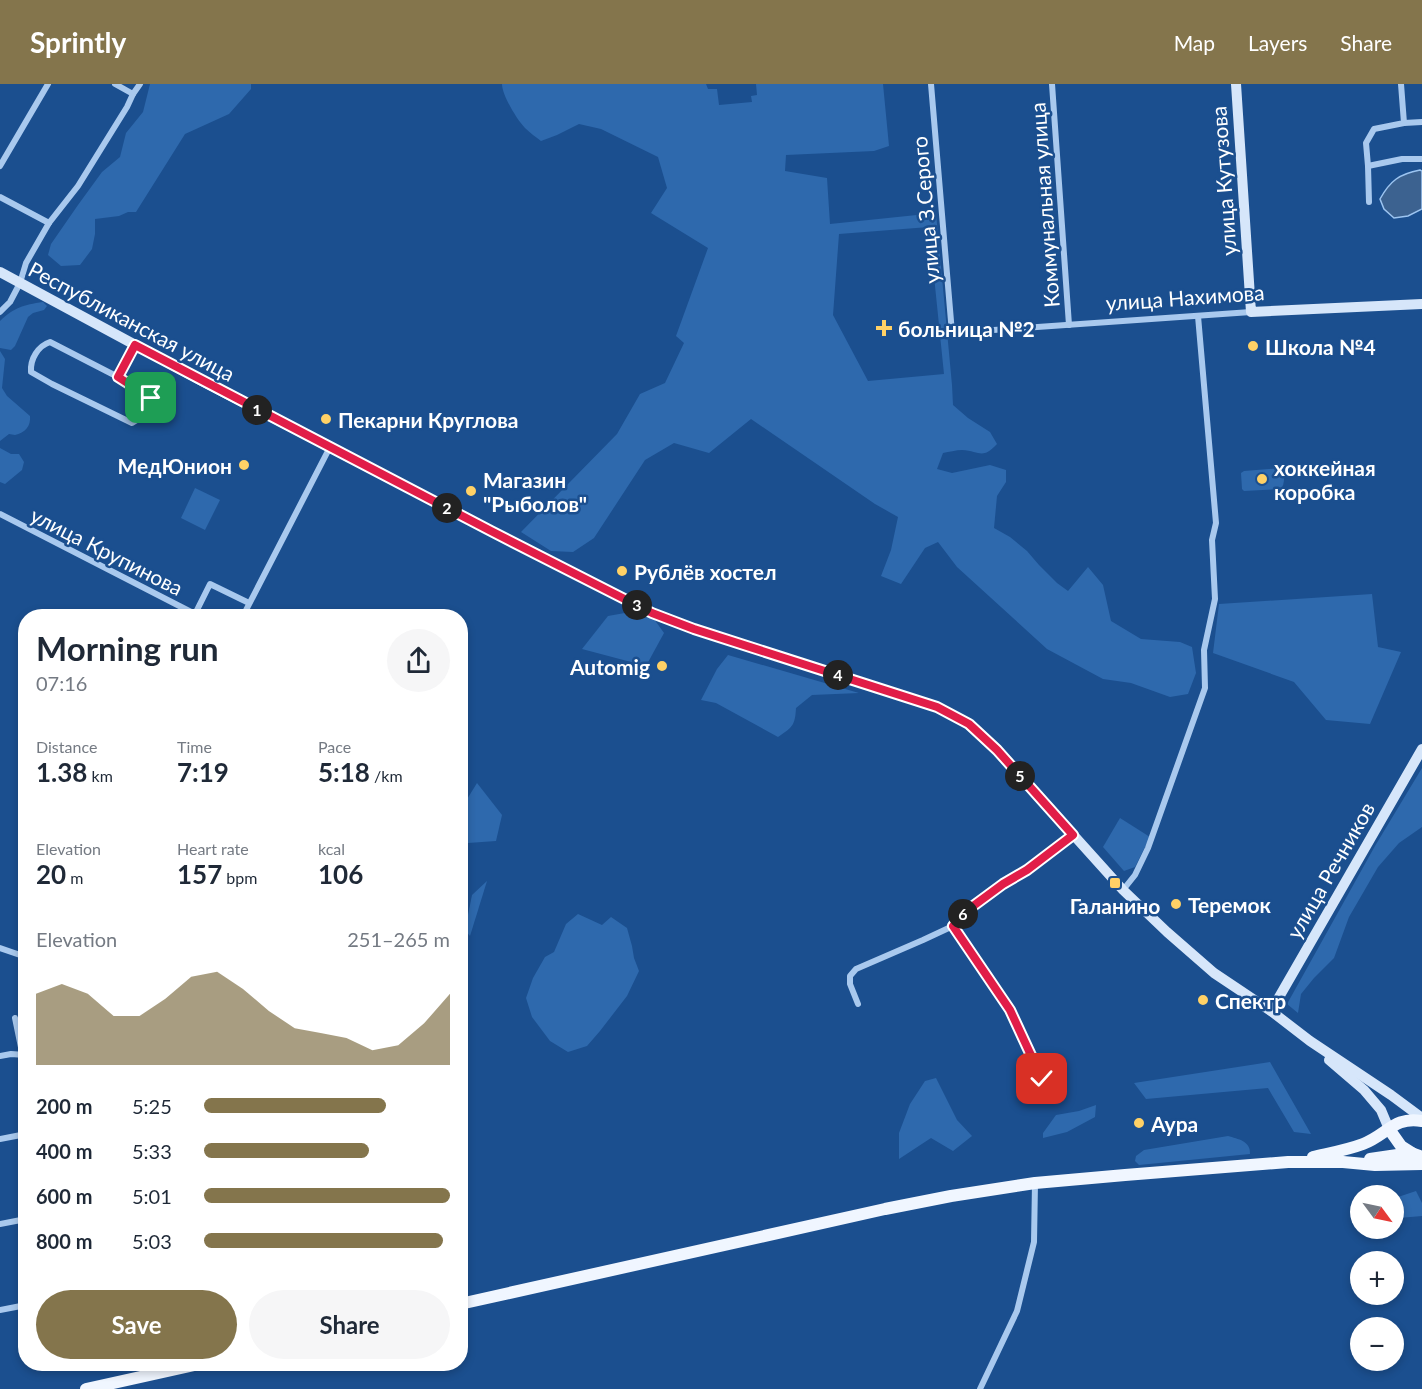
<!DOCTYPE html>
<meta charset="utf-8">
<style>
:root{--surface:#fff;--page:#f6f6f7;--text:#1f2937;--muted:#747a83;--accent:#84754c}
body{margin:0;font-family:Lato,sans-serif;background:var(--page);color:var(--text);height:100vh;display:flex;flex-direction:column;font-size:22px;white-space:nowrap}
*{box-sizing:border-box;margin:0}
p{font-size:20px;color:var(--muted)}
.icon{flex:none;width:33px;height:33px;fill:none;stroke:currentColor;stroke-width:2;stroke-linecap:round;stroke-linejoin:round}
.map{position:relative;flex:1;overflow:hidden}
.details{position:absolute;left:18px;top:525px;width:450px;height:762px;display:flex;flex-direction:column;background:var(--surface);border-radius:24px;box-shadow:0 3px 9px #0003}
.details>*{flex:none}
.needle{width:39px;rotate:123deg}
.buttons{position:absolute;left:1350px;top:1101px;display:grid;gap:12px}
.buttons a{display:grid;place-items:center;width:54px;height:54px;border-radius:50%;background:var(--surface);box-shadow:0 3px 9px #0003;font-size:30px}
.pin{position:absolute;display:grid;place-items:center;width:51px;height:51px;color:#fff;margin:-26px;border-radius:12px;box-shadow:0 3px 9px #0006}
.km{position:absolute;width:30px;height:30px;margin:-15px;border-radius:50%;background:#222;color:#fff;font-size:16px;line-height:30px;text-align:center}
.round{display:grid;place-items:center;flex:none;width:63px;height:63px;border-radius:32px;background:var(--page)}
.head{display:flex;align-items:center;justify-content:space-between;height:102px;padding:0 18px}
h1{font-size:33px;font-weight:700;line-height:45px}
.stats{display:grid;grid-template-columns:repeat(3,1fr);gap:9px;height:102px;padding:6px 18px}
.stats div{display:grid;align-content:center}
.stats b{font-size:26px;font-weight:700}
.stats small{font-size:16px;font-weight:400}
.stats p{font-size:16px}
.chart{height:168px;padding:12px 18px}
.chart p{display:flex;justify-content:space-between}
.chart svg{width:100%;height:108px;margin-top:6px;fill:var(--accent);opacity:.7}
.button{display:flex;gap:12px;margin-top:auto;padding:12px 18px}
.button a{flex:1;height:69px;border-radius:36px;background:var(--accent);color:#fff;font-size:24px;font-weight:700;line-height:69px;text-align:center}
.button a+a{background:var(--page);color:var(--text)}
ul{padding:0 18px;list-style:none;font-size:20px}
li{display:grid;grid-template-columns:96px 72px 1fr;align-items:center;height:45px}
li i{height:15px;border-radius:8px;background:var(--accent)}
header{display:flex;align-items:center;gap:36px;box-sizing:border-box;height:84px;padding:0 30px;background:var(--accent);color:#fff}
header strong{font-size:28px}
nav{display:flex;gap:33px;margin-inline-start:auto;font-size:21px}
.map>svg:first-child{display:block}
</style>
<header>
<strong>Sprintly</strong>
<nav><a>Map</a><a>Layers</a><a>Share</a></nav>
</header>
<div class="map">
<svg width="1422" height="1305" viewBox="0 0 1422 1305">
<rect width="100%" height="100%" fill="#1b4f8f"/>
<g fill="#2e69ad" fill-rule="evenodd">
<path d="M150,0H251V5L229,30L185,50L136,128H128L119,132L95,135V150L92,165L80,181L61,182L48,171L51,160L78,121L102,88L120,73L126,49L143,28Z"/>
<path d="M502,0H706L708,5H717L719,21L752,18L751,12L757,11L756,0H883L889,62L874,67L786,71L785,87L827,94L830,140L936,129L952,301L953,321L968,334L990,348L997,360C982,376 980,367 962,366C956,366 949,368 943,369L937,385L952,389L990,381L1006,386V398L997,412L994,444L1010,453L1027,467L1039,481L1057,499L1068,507L1088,483L1103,501L1111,537L1141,555L1180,558L1192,563L1196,589L1188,610L1170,613L1131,599L1103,595L1047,565L957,483L938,458L925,464L901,500L881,492L891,466L898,433L875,420L751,335L709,369L674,359L645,376L594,454L573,468L551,467L521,448L617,350L640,310L665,299L684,259L676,252L708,164L651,129L667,104L658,73L601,45L579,40L557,51L541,57C536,53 530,49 525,44C517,36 502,11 502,0ZM929,143L944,290L868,297L833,231L839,150Z"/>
<path d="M43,218L47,222L44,226L33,229L28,233L15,262L11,266L0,264V237C15,223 23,221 43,218Z"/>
<path d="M0,267L5,275L2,304L7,312L30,332C31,342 25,349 15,351L9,350L0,357Z"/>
<path d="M0,364L11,370H19L24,378L22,386L5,400L0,398Z"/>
<path d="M1281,384C1285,389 1285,400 1281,405L1244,407L1242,405L1241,389L1244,387Z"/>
<path d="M195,404L220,416L205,446L181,434Z"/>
<path d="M1372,510L1378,563L1401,568L1370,640L1326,636L1294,598L1213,569L1219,520Z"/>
<path d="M636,527L654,535L664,549L646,582L582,565L608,532Z"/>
<path d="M728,571L859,609L812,611L796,624C795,641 793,643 778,653L716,619L701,616L717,585Z"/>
<path d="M1422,684V743L1399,759L1378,783L1349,833L1334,874L1314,894L1301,910L1298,929L1287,920L1375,762Z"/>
<path d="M477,699L502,731L496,757L468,759L461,752V725Z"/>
<path d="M1120,734L1150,753L1135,783L1124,787L1103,763Z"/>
<path d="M487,797L470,852L465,846L472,811Z"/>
<path d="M578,830L602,841L611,833L627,844L632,862L634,874L639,887L627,912L600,947L587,962L568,968L550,957L532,933L526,914L533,894L545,873L554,868L566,840Z"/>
<path d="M1270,978L1311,1050L1294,1048L1268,1004L1146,1015L1134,999Z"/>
<path d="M936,994L957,1036L972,1052L953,1067L931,1054L899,1075V1049L910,1020L925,997Z"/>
<path d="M1096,1021L1095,1033L1067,1048L1043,1054V1049L1056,1031L1079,1027Z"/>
<path d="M1228,1052C1238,1055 1251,1057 1250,1070L1139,1081L1135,1077L1136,1072L1144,1066Z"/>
<path d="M1416,1107L1422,1119V1132L1399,1134L1398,1113Z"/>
</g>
<path fill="#3c6290" stroke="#9cc4f0" stroke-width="1.5" d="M1420,86L1422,87V125L1408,132L1394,134L1384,125L1380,115C1390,97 1399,90 1420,86Z"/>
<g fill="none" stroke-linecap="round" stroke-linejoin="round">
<g stroke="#a9c9ee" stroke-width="6">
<path d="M931,0L952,249L1251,228"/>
<path d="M1052,0L1069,241"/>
<path d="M133,10L140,0"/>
<path d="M1404,39L1422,38"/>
<path d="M0,82L48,0"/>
<path d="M1368,82L1402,75H1422"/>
<path d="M0,113L49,139"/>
<path d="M1369,118L1368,82L1366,59L1374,45L1404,39L1401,0"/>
<path d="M0,228L10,218L20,199L26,179L49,139L78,102L127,23L133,10L115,0"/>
<path d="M118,293L151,314L140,334L132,339L52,300L31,288C30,275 38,262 50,258L118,293L135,261"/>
<path d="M0,430L195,530L210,500L249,519"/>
<path d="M243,532L330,363"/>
<path d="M1123,806L1135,791L1148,764L1205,604L1204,566L1215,515L1212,456L1216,439L1198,232"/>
<path d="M953,842L1010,926L1030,968L1044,1002"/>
<path d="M0,864L26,873"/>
<path d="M858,920L850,900V892L856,885L923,856L953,842L965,828L1003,800L1027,786L1073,751"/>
<path d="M15,934L26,988"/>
<path d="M0,972L11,970L25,971"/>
<path d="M0,1055L26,1050"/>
<path d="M0,1140L26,1135"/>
<path d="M0,1226L26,1221"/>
<path d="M980,1305L1017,1227L1034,1158L1035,1099"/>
</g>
<g stroke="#d6e6fa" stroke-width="10">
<path d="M1236,0L1251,228L1422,220"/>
<path d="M0,188L202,297L491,447L652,529L694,545L937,623L969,640L997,666L1123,806L1167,848L1214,889L1271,927L1310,957L1391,1011L1422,1034"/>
<path d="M1271,927L1422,665"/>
<path d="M1329,976L1364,1006L1381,1026L1389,1045"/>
</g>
<g stroke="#f0f6ff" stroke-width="12">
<path d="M1389,1045L1401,1062L1412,1069"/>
<path d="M1313,1073C1330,1069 1347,1066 1363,1060C1387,1051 1394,1032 1422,1037"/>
<path d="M1370,1075L1411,1069L1422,1073"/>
<path d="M460,1220L885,1125L951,1112L1035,1099L1125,1091L1288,1078H1343L1375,1081L1422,1080"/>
<path d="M86,1305L199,1280"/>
</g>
</g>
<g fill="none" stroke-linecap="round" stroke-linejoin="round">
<defs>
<path id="route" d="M151,314L118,293L135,261L491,447L652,529L694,545L937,623L969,640L997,666L1073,751L1027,786L1003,800L965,828L953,842L1010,926L1042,995"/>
</defs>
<use href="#route" stroke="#fff" stroke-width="12"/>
<use href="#route" stroke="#e11d48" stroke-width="8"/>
</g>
<g fill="#ffd166" stroke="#1b4f8f" stroke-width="2">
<path d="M881 235h6v6h6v6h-6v6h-6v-6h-6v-6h6z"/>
<circle cx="1253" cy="262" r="6"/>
<circle cx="326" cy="335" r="6"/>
<circle cx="244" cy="381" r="6"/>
<circle cx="1262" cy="395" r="6"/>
<circle cx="471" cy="407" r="6"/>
<circle cx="622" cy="487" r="6"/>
<circle cx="662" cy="582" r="6"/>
<rect x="1109" y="793" width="12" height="12" rx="3"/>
<circle cx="1176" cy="820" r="6"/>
<circle cx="1203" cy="916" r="6"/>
<circle cx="1139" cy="1039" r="6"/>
</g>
<g text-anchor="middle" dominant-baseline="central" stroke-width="5" stroke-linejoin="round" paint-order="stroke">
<g font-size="21" fill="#fff" stroke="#1b4f8f">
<text transform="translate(1223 97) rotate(-94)">улица Кутузова</text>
<text transform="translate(1044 121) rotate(-94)">Коммунальная улица</text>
<text transform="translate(925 126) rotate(-95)">улица З.Серого</text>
<text transform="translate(1185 213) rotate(-4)">улица Нахимова</text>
<text transform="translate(132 237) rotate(28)">Республиканская улица</text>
<text transform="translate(107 467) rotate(27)">улица Крупинова</text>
<text transform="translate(1330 786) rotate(-60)">улица Речников</text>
</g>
<g font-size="21" font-weight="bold" fill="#fff" stroke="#1b4f8f" text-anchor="start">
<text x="898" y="244">больница №2</text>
<text x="1265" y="262">Школа №4</text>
<text x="338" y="335">Пекарни Круглова</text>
<text x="232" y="381" text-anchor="end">МедЮнион</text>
<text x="1274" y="383">хоккейная<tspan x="1274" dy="24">коробка</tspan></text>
<text x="483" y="395">Магазин<tspan x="483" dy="24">"Рыболов"</tspan></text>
<text x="634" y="487">Рублёв хостел</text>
<text x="650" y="582" text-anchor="end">Automig</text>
<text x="1188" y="820">Теремок</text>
<text x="1115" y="821" text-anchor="middle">Галанино</text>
<text x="1215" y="916">Спектр</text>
<text x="1151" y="1039">Аура</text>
</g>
</g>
</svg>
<div class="buttons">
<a><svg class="needle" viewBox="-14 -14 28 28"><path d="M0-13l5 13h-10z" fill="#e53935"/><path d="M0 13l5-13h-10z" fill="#747a83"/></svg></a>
<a>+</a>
<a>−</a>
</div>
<div class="pin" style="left:151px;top:314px;background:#1e9e55"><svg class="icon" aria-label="arrive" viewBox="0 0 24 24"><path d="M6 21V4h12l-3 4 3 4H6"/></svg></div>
<div class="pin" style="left:1042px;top:995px;background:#d93025"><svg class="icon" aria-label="check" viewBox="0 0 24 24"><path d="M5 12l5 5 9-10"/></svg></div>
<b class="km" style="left:257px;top:326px">1</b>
<b class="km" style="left:447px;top:424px">2</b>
<b class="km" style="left:637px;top:521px">3</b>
<b class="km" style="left:838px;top:591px">4</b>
<b class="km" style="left:1020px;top:692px">5</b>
<b class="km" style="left:963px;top:830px">6</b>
<section class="details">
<div class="head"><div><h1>Morning run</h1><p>07:16</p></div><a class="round"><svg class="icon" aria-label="share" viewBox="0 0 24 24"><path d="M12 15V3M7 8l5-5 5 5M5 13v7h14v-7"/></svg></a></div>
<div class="stats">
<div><p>Distance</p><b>1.38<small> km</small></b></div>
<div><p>Time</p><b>7:19</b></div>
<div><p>Pace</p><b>5:18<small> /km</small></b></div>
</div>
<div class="stats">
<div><p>Elevation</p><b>20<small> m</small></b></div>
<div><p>Heart rate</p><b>157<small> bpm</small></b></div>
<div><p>kcal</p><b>106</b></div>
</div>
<div class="chart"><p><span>Elevation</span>251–265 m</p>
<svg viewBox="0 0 160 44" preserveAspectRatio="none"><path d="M0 44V15L10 11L20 15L30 24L40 24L50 17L60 8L70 6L80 13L90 22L100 29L110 31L120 33L130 38L140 36L150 27L160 15V44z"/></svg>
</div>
<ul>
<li><b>200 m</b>5:25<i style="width:74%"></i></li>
<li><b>400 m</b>5:33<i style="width:67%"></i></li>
<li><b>600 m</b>5:01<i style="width:100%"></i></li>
<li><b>800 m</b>5:03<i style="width:97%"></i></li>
</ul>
<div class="button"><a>Save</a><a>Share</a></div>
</section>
</div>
